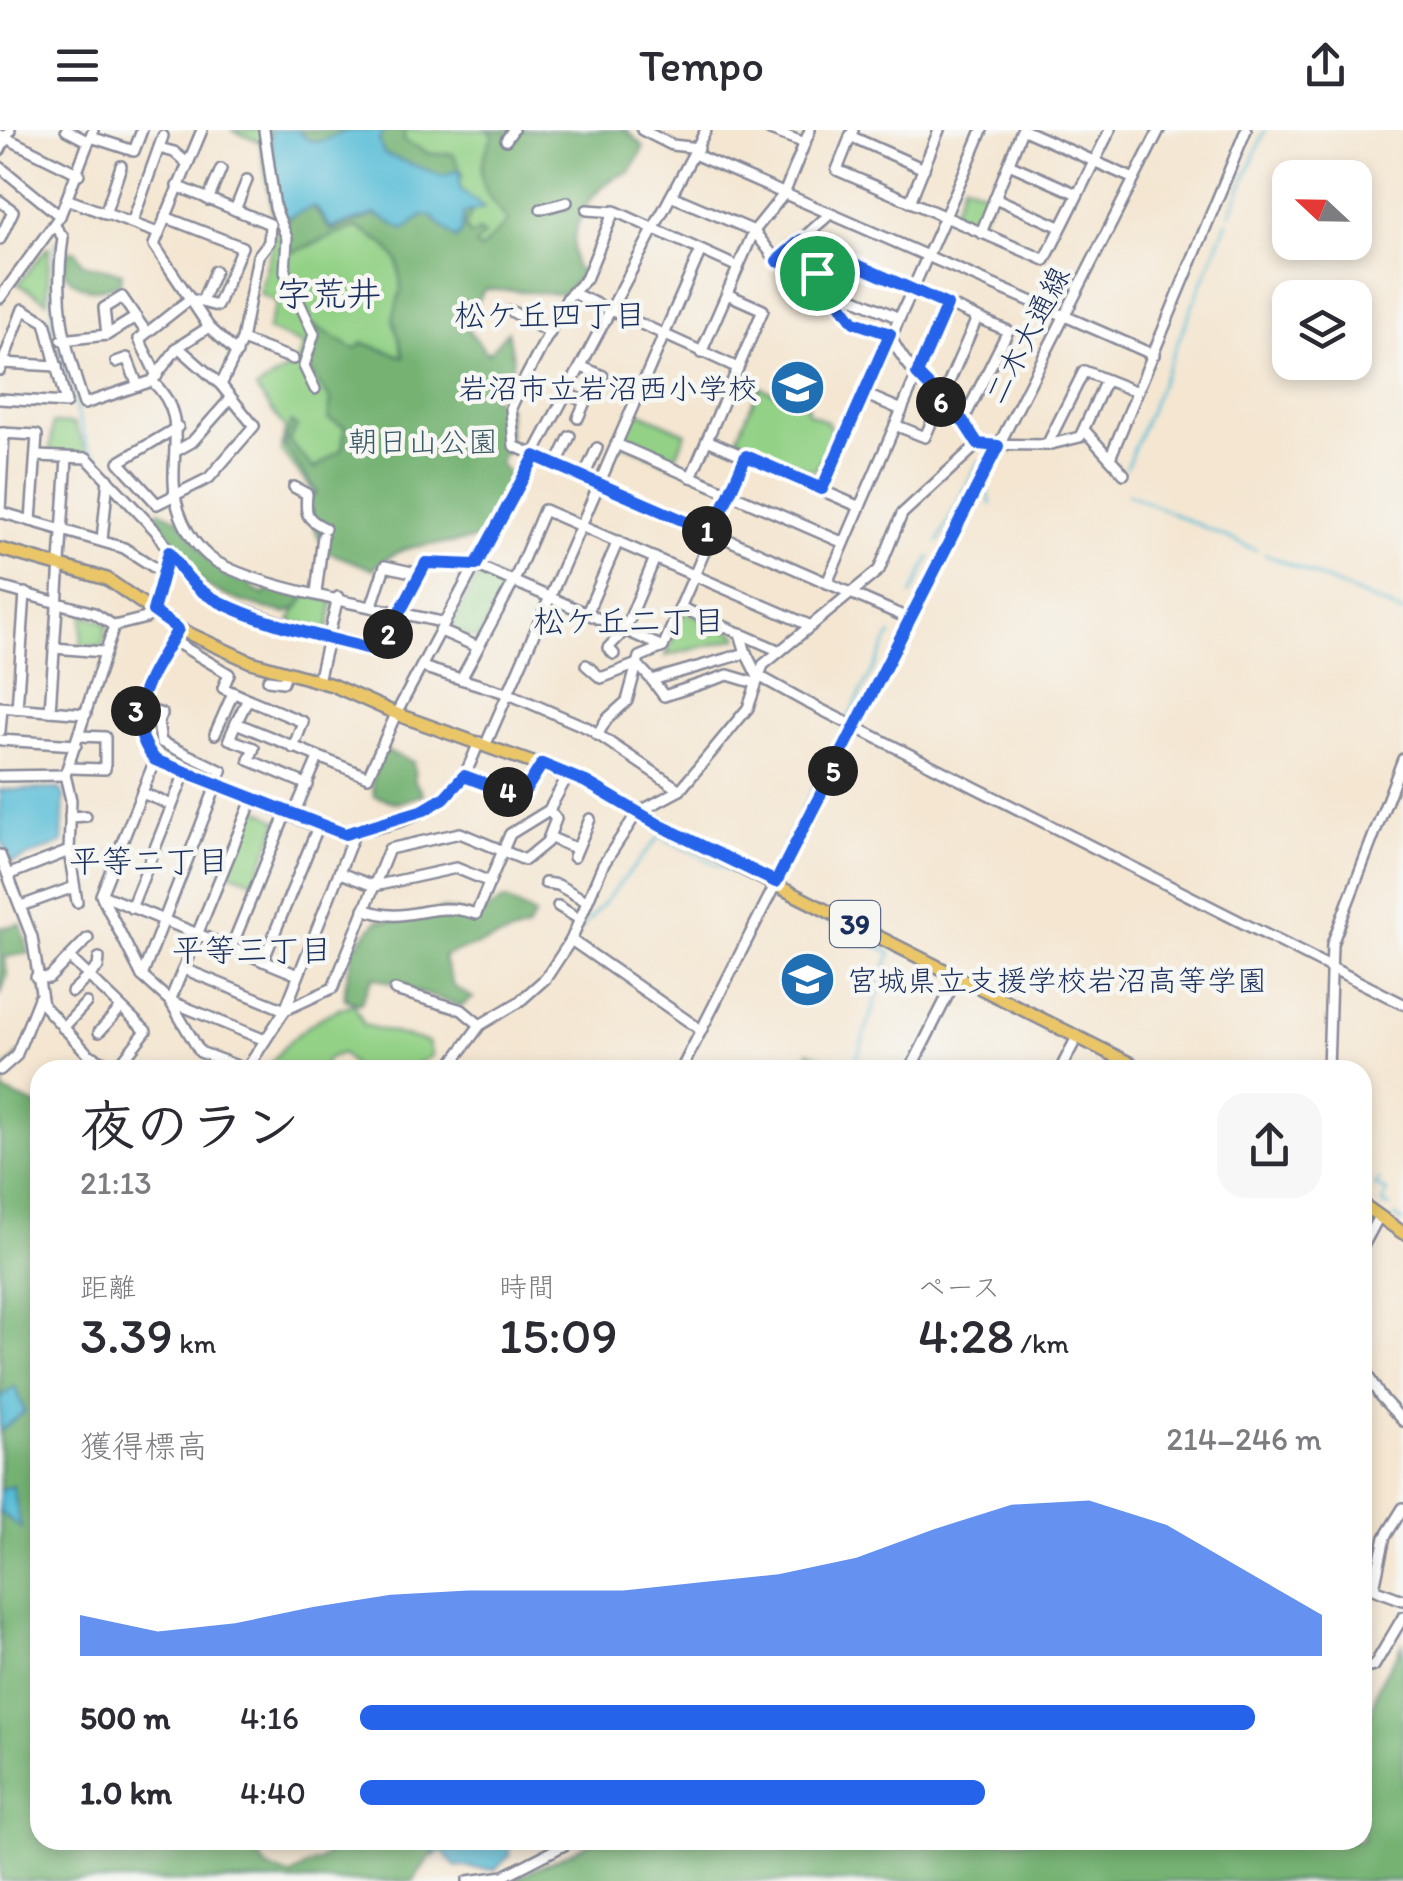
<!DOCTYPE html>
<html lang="ja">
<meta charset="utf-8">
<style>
:root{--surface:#fff;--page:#f7f7f7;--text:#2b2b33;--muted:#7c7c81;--accent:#2563eb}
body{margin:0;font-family:Itim,"Klee One",sans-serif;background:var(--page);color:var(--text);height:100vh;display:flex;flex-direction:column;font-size:38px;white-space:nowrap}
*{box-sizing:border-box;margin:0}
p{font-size:32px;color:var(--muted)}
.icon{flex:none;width:55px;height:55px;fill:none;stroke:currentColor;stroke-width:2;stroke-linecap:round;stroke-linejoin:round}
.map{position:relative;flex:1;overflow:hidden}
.panel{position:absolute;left:30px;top:930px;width:1342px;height:790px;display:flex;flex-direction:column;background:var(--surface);border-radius:30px;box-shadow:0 5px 15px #0003}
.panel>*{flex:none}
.needle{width:65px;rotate:292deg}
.controls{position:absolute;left:1272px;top:30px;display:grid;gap:20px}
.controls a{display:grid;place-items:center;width:100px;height:100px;border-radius:20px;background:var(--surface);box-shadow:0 5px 15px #0003;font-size:50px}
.pin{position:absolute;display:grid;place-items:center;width:85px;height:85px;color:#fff;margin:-42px;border:5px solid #fff;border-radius:50%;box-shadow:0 2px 10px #0007}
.km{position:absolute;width:50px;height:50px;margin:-25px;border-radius:50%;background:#222;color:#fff;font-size:28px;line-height:50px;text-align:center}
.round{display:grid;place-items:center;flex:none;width:105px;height:105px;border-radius:30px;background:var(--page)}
.head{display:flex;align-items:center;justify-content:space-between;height:170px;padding:0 50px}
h1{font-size:55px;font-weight:600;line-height:75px}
.metrics{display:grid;grid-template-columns:repeat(3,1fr);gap:15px;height:170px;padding:10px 50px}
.metrics div{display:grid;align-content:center}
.metrics b{font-size:50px;font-weight:600}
.metrics small{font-size:28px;font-weight:400}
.metrics p{font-size:28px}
.chart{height:280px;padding:20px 50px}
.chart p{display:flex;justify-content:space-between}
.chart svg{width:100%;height:180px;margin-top:10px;fill:var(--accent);opacity:.7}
ul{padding:0 50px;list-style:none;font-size:32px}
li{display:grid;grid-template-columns:160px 120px 1fr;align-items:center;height:75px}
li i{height:25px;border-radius:12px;background:var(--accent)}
header{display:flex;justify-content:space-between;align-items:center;height:130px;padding:0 50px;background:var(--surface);font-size:45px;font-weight:600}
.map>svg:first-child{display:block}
</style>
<header><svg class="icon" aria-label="menu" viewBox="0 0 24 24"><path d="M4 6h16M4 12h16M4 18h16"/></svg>Tempo<svg class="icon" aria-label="share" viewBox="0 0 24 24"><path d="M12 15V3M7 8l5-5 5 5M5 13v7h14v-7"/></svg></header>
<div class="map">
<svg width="1403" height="1751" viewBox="0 0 1403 1751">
<rect width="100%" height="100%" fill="#f6f6f2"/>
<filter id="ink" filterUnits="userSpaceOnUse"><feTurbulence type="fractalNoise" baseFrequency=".01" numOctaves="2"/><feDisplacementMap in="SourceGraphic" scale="20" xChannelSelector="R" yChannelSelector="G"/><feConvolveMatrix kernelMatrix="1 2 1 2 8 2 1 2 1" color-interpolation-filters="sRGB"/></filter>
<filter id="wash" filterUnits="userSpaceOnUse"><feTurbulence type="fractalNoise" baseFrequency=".0048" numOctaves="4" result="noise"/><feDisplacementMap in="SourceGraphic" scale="40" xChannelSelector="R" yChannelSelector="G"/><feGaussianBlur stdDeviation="2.25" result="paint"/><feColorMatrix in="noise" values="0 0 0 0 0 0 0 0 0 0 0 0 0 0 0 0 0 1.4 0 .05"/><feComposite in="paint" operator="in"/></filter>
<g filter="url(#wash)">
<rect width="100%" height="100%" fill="#f4e6d1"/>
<g fill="#93d186" stroke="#578072" stroke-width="2.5">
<path d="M231,0H495L547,53L487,142L311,379L313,361L281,321L285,298L256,259L296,234L304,215L267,200L277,172L259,163L276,102L260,12Z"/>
<path d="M964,53L993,65L976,97L952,84Z"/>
<path d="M47,118H49L47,171L18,154Z"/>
<path d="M759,257L808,275L807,282L827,292L833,303L816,340H807L737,308Z"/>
<path d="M634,280L686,303L672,335L620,312Z"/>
<path d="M53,293L74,294L89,326L50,324Z"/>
<path d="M480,443L507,453L478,509L449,500Z"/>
<path d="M305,463L333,471L328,500L290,491Z"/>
<path d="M684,481L737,504L738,508L666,526Z"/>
<path d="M83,484L107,494L103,516H81Z"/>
<path d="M256,678L279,691L255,752L227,741L252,680Z"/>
<path d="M354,874L364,895L428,912L432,925C412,942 381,940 357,940L342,923L328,928L322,940H267C284,910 321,882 354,874Z"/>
<path d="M809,921L839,936L837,940H799Z"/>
</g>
<g fill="#76b373" stroke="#487168" stroke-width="2.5">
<path d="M294,0H349L333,14L300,9Z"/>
<path d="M382,0H405L404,11L431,24H453L463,45C436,53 398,38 377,19V4Z"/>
<path d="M487,0H626L644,17L630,42C590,53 567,97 575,138L583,142L564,164L484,159L466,197L488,224L508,201L513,228L511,252H497L491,267L508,277L509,313L499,334L513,347L481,408C435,420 411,405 373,439L325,421L304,373L317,363L284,315L291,292L297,297L289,311L314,339L342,319L345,297L328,289L331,270C320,255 302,238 311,218C316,208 317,207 314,195L354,219L363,213L404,227L393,189L401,159L398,131L384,114L356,97L287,125L284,94L298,81L313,77L331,101L374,85L398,94L432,82L463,83L477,70L465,97L471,106L479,101L484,105L475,116L480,120L508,91C479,57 474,46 493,5Z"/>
<path d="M75,120L83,134L122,143L120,153C94,163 80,162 62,140L68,121Z"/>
<path d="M159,380C167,385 175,386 180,391C205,421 209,445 253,452L252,459L265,465L269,458L306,466L297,479L286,483C249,475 199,464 181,427C174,411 166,400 155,386Z"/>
<path d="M384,620L413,632L415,652L423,664L398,673L374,666L372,648Z"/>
<path d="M505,769L535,785L527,799L443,826L453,856L473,868L461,876L373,847L360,874L345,869C343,850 352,838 352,820L378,790L399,791L443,779L478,786Z"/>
<path d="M21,794L29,823L5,827L7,845L0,866V798Z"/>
<path d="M19,924L1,960L40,977V1710H269L256,1722L268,1739L290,1745L320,1730L342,1710H442L413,1751H0V945Z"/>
<path d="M1403,1514V1751H510L597,1710H1362L1363,1591L1371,1584L1379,1554Z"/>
</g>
<g fill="#59bdd7" stroke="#3a769a" stroke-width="2.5">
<path d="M270,0H297C316,23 330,5 350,0C361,0 375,0 385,0L379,10L384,24L443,46L460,39V59L484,78L464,83L461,104L456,109L431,86H423L404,100L375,84L331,98L315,76L286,88L276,65Z"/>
<path d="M60,659L64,665L62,713L12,733L0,707V660Z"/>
<path d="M15,1257L25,1282L0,1301V1267Z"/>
<path d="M13,1356L21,1398L0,1382V1360Z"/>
<path d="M437,1710H509V1726L495,1740L455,1736L441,1720L434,1726Z"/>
</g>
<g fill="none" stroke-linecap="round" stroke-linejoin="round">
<g stroke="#59bdd7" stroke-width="2.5">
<path d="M1230,84L1265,0"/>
<path d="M52,202L55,111"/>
<path d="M56,219L88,316L153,387"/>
<path d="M1126,338L1227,92"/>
<path d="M986,360L991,374"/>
<path d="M1128,364L1256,420"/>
<path d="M938,412L979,331"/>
<path d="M1265,424L1403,483"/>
<path d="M911,465L930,427"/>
<path d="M848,588L891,504"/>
<path d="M798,688L845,596"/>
<path d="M784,716L793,697"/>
<path d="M777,731L779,724"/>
<path d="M780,767L891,823L853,940"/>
<path d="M579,802L660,706L763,758"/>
<path d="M553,846L562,832"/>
<path d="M524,873L544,856"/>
<path d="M1379,1049L1375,1056L1387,1061L1383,1074L1390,1077"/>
<path d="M1395,1086L1403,1092"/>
</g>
</g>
</g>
<g filter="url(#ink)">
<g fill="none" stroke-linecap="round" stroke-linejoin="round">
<defs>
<g id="minor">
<path d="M66,0L89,12"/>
<path d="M202,0L154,115L209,197L237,223"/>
<path d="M264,0L275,78L287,108L285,142L314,204L304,236L315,259"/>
<path d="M642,0L672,15L699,18"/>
<path d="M770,0L805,13"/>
<path d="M853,0L837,40L1045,130L1110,0"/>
<path d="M1024,0L1134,49"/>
<path d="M0,5L79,44"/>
<path d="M850,6L924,39"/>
<path d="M91,7L134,21L142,0"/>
<path d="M506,10L513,0"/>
<path d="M159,18L174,22L187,33"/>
<path d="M0,20L10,0"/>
<path d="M696,25L1154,225"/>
<path d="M1009,34L1077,64"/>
<path d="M0,37L60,86"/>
<path d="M177,56L270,94L269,112L258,126L242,210L221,255L254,296L209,348L157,374L119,332L178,297"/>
<path d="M674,67L754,101L777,131L817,143L853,192L890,205C909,248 953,275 978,314L1047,315L1080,307L1106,250"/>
<path d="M995,68L1060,97"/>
<path d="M69,70L158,103"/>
<path d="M208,70L221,39"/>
<path d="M0,71L13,81L0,109"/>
<path d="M910,72L939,0"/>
<path d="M541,79L567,72"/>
<path d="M235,80L247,50"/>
<path d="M587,80L617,82L738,137"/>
<path d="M614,81L586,149L568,167L520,258L511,278L514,316L910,489"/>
<path d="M105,84L121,36"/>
<path d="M132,93L163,6"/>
<path d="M54,95L63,107C54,173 63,212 84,274L152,251L178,217L209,197"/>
<path d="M981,103L1022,0"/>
<path d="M801,110L1008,201L963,291"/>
<path d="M777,131L830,84"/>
<path d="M830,158L899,188"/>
<path d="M575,164L738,238"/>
<path d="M0,168L60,86L93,0"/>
<path d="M202,171L215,141"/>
<path d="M511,181L550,203"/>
<path d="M107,205L136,187"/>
<path d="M62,210L107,205L104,178L122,167L146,202"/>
<path d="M242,210L293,229"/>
<path d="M178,217L221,255"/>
<path d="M701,223L754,101L784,64L810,0"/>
<path d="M116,232L127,228L138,256"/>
<path d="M2,233L57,236"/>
<path d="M582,237L603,246"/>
<path d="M0,240L23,179L45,192L66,273L0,269"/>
<path d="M157,246L139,209L190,169L217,176L242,117L165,87"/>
<path d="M152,251C185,282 173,311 174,351C174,378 187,408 208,426C247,458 390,479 445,493"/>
<path d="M568,264L585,272L578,288"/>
<path d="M864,264L902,280"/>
<path d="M895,295L925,307L977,188"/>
<path d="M1086,302L1124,344"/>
<path d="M1,303L37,305L31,391"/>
<path d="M4,303L0,382L124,418L163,443"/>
<path d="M707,310L860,377"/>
<path d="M616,314L844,413"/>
<path d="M1047,315L1084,241L1137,262"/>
<path d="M178,320L192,312L231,268"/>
<path d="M36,326L87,328L156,401L184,445L213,469L327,508L379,521L427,433L476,435L663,517"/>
<path d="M1110,328L1246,0"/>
<path d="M556,336L570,306"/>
<path d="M691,347L763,180L727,164"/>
<path d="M583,348L597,318"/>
<path d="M294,357L307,364C305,384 306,389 325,398"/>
<path d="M822,359C875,239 932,122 982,0"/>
<path d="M102,410L108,349"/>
<path d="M827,453L947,175"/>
<path d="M0,457L94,483L114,496"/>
<path d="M316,463L323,406"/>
<path d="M372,475L385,436L420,444"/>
<path d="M680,477L780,521"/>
<path d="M587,483L618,411"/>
<path d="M441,501L478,517"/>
<path d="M175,506C150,549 120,585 155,630L318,697C356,710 424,690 452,661C466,647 472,629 479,612"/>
<path d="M172,510L229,544L223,558L248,569L236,593L368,647L396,584L706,0"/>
<path d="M54,518L103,522"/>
<path d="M746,523L757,545L806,572L1403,874"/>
<path d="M614,524L608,518L625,500L655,428"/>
<path d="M586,535L601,548L637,534L652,550L746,523L740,503"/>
<path d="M422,537L509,564L588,598L680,660"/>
<path d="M461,549L514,451L544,380L811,496"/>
<path d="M268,550L283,552L286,544"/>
<path d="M652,550L664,566L728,545L755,553"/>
<path d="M318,551L338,467"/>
<path d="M248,569L303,592L293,618"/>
<path d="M137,576L162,584L158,592L161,612L222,641L142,846"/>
<path d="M0,577L86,584"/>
<path d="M17,579L25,463"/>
<path d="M50,581L67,328"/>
<path d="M236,593L229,609L254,618L249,630L308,655"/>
<path d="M0,601L2,578"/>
<path d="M215,604L233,563"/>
<path d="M597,605L607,589L627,571L639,527L663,517L746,326"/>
<path d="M0,610L76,615"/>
<path d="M486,614L700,122"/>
<path d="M155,630L101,765L142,846L170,871L200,922L248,940"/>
<path d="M70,638L105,639V607L79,606"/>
<path d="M0,646L65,645"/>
<path d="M465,646L521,667L542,634"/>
<path d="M142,663L172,675"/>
<path d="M293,686L318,628"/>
<path d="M70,687L86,686"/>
<path d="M549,707L577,719"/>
<path d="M69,721L77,772"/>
<path d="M0,725L32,807L43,875L88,924L121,940"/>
<path d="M574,727L590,689"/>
<path d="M340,743L374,756L456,738L490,752"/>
<path d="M10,744L69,721L71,670L65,645L114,496L146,488L153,481L169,423"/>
<path d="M545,753L558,755L586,771"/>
<path d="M102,765L298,845"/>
<path d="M21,776L74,757"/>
<path d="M558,776L579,789"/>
<path d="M131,778L185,643"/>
<path d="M364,779C410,797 428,768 476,784L510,704L549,680L568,645"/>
<path d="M571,810L701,900"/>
<path d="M231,818L286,683"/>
<path d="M70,828L146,901L117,938"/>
<path d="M263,831L318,697"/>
<path d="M184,839L285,880L333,858L389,719L460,703L525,730L547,712L556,689L549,680"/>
<path d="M36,847L49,848L88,808"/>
<path d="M395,860L462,880L480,895"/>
<path d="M72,862L98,837L99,828"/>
<path d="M170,871L252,670"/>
<path d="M170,871L265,910"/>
<path d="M63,898L86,873"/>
<path d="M99,902L120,879"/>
<path d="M0,940L16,926L39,868"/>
<path d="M246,940L285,880L355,702"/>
<path d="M447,940L480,895L519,872L546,848L571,810L603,735L637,683L680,660L748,578L763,535L879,440L902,384L978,314"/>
<path d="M681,940L1159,0"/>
<path d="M910,940L957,847"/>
<path d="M1060,940L1077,907"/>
<path d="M1328,940L1332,814L1403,629"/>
<path d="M1362,1118L1379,1086"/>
<path d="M1362,1236L1380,1266L1403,1291"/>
<path d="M1362,1455L1403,1470"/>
<path d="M1374,1458L1385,1407L1403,1378"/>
<path d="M1362,1539L1374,1536L1403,1487"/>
<path d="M468,1751L504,1746L574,1710"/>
</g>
<g id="major">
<path d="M0,419L107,449L179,499L251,532L332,555L404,587L586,652L692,713L1143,940"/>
<path d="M1362,1074L1403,1103"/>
</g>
</defs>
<use href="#minor" stroke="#888a98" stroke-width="14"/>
<use href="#major" stroke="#888a98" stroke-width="16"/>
<use href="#minor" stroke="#fff" stroke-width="9"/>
<use href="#major" stroke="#eac669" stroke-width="11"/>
</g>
</g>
<g fill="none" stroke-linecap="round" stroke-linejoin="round" filter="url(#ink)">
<defs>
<path id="route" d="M801,110L947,175L917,244L963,291L978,314L998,316L776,752L661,696L586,652L542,634L521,667L464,646L444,668L424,680L345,704L155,630C118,583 153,544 178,499L153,481L169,422C179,436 186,448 199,459C237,489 331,509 379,521L426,433L476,435L535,326L712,403L746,326L822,359L890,204L854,192L817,143L777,131Z"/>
</defs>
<use href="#route" stroke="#fff" stroke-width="20"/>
<use href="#route" stroke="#2563eb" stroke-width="12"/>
</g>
<defs>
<symbol id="school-disc" viewBox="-11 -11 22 22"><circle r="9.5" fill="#1f6fb2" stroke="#f6f6f2"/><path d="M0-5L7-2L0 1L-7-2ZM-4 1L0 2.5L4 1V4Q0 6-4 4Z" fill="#fff"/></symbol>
</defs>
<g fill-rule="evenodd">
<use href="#school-disc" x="766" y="226" width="63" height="63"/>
<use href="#school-disc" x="776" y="818" width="63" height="63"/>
</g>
<g text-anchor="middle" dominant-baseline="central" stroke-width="9" stroke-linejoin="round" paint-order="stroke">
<rect fill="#f6f6f2" stroke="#5d6b8a" stroke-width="2.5" x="830" y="771" width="50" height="46" rx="8"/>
<g font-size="28" font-weight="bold" fill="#1b2f5e">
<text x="855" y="794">39</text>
</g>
<g font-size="30" fill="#1b2f5e" stroke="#f6f6f2">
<text transform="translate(1027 205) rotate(-63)">二木大通線</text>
</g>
<g font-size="30" fill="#1b2f5e" stroke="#f6f6f2" text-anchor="end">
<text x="758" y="258">岩沼市立岩沼西小学校</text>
<text x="847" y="850" text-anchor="start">宮城県立支援学校岩沼高等学園</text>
</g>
<g font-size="30" fill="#395868" stroke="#f6f6f2">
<text x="423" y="311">朝日山公園</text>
</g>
<g font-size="32" fill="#1b2f5e" stroke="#f6f6f2">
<text x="550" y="185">松ケ丘四丁目</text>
<text x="629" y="491">松ケ丘二丁目</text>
<text x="149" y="731">平等二丁目</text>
<text x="252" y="820">平等三丁目</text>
</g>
<g font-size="35" fill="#1b2f5e" stroke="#f6f6f2">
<text x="329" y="164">字荒井</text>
</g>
</g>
</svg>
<div class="controls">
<a><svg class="needle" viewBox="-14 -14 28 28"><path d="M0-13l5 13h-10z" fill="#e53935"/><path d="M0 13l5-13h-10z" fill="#7c7c81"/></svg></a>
<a><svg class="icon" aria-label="layers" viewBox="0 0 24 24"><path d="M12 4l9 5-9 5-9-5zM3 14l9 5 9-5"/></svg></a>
</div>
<div class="pin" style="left:817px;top:143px;background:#1e9e55"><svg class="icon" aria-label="arrive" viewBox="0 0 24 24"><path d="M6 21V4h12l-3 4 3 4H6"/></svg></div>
<b class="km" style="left:707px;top:401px">1</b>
<b class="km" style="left:388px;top:504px">2</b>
<b class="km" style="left:136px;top:581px">3</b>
<b class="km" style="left:508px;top:662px">4</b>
<b class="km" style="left:833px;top:641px">5</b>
<b class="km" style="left:941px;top:272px">6</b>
<section class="panel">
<div class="head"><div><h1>夜のラン</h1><p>21:13</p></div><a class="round"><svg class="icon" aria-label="share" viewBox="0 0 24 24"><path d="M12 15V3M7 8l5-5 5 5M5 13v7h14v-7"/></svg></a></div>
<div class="metrics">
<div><p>距離</p><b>3.39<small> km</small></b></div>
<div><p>時間</p><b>15:09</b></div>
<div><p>ペース</p><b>4:28<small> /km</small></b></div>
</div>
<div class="chart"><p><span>獲得標高</span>214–246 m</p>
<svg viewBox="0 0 160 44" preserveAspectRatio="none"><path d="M0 44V34L10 38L20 36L30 32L40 29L50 28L60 28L70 28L80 26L90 24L100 20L110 13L120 7L130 6L140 12L150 23L160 34V44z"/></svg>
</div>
<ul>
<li><b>500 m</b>4:16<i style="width:93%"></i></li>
<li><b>1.0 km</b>4:40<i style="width:65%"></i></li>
</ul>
</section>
</div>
